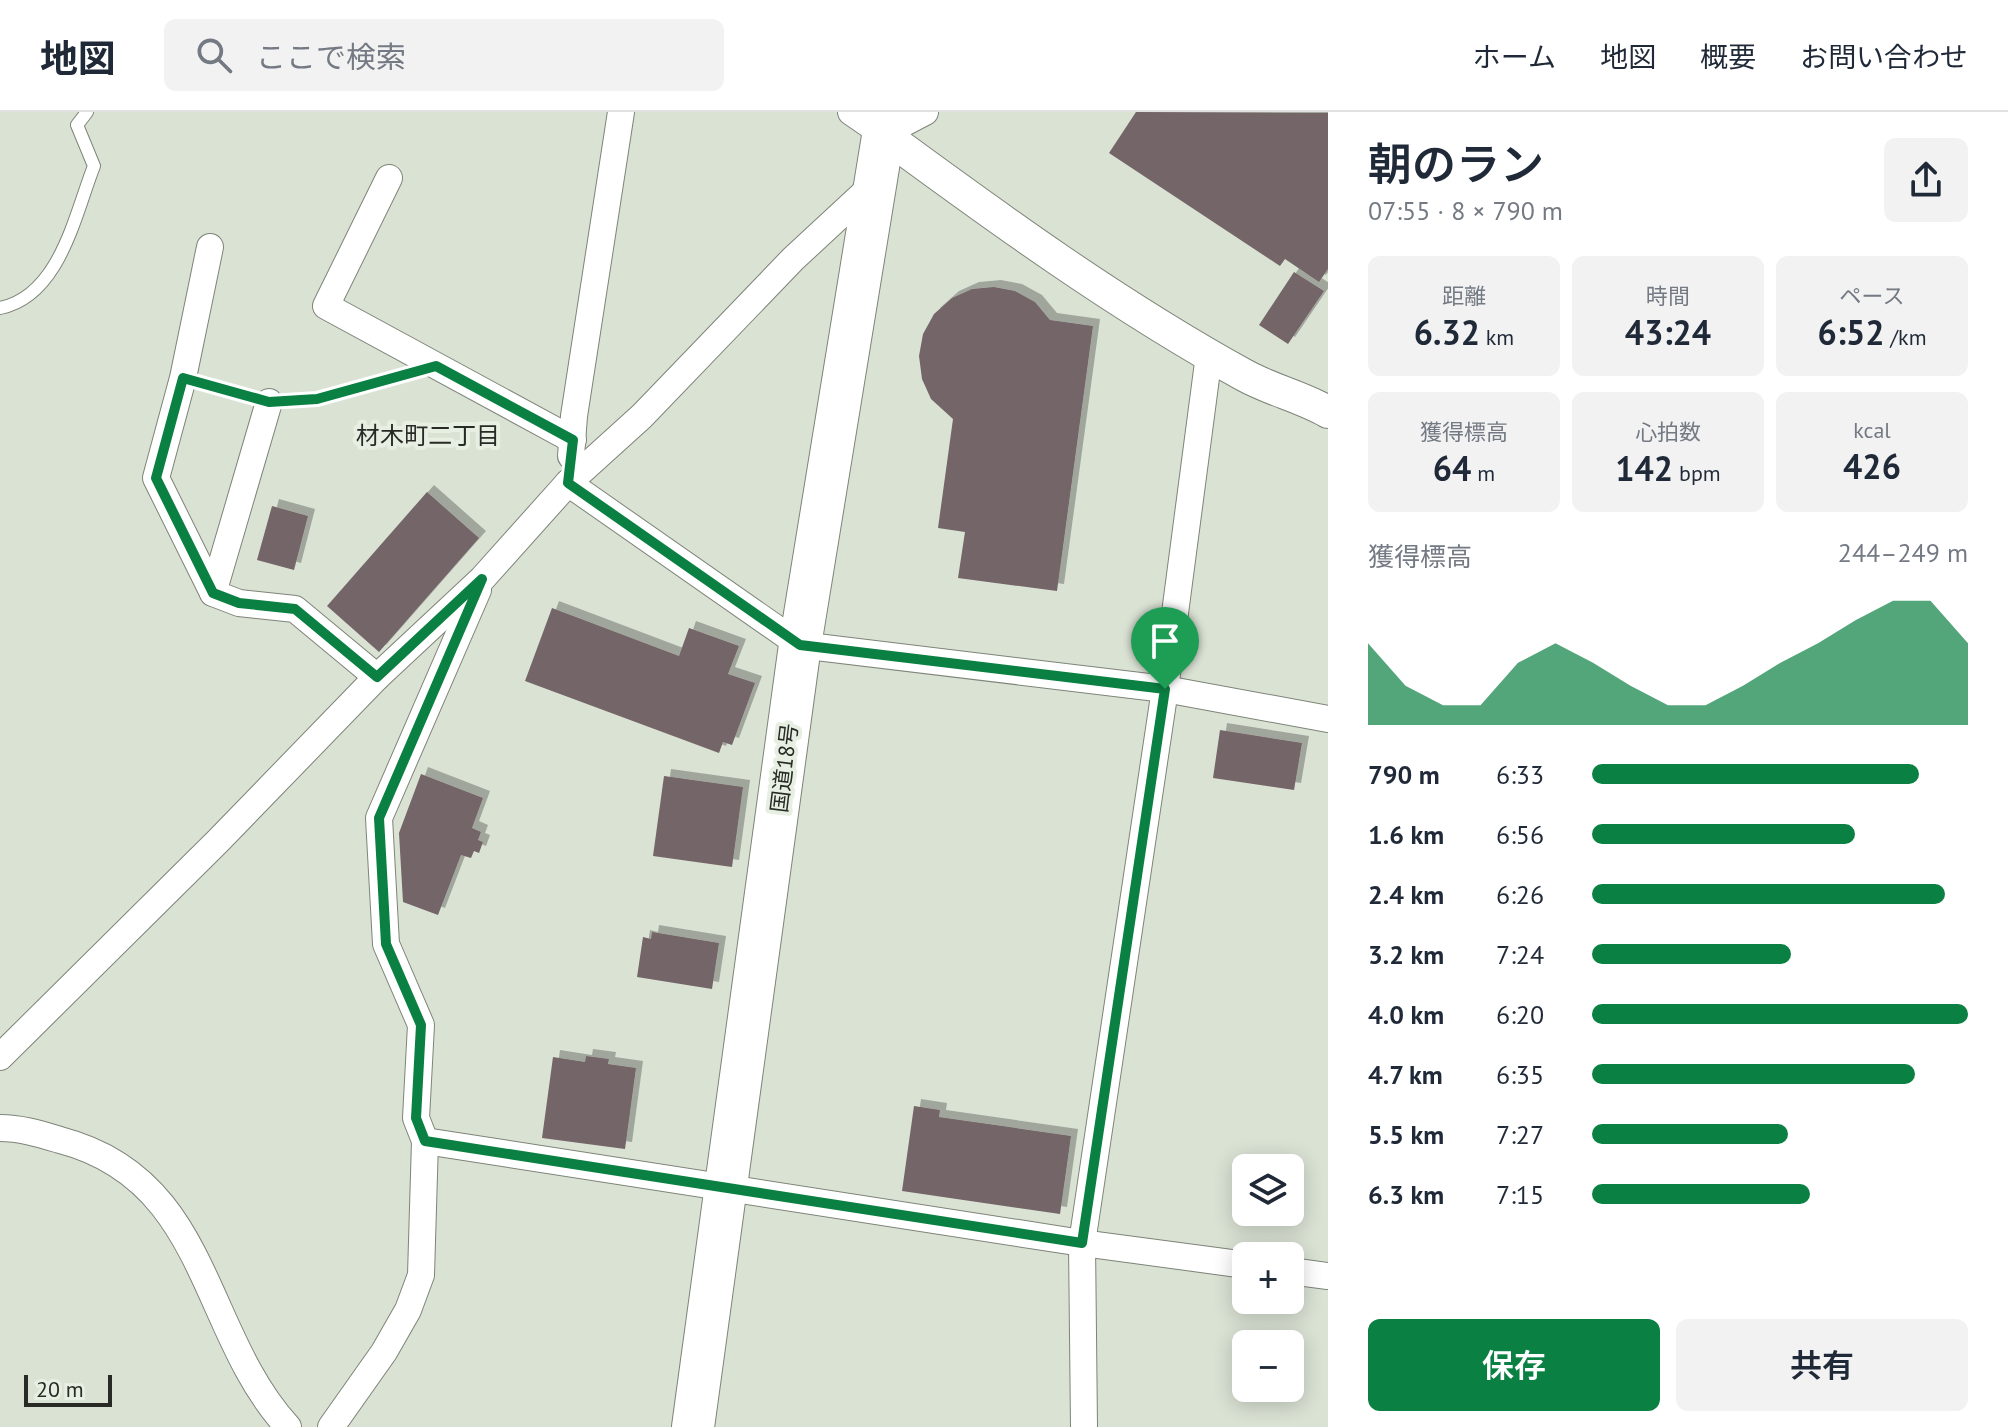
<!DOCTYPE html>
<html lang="ja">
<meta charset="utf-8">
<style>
:root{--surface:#fff;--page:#f2f2f3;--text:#1f2937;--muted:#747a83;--line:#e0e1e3;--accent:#0b8043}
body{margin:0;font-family:"PT Sans","Noto Sans JP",sans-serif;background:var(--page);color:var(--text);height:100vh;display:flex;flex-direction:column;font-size:30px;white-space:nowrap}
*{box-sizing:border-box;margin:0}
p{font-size:26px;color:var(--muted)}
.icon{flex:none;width:44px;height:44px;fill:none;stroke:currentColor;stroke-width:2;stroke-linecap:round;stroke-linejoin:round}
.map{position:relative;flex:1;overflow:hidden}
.side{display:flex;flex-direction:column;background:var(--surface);width:680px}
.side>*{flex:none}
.buttons{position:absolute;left:1232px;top:1042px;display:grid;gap:16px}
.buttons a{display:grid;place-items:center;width:72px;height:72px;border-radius:12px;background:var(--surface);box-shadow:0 4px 20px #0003;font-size:40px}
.scale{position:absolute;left:24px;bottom:20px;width:88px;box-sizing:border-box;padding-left:8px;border:4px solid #272a25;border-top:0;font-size:22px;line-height:28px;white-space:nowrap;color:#272a25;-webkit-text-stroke:6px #e7efe2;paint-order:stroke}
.pin{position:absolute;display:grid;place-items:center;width:68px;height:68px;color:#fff;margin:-82px -34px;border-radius:50% 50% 50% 0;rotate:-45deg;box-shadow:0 0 8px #0007}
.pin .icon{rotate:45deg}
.round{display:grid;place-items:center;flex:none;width:84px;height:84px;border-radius:12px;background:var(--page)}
.headline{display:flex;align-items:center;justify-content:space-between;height:136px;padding:0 40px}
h1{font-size:44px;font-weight:600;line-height:60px}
.figures{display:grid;grid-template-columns:repeat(3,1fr);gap:12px;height:136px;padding:8px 40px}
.figures div{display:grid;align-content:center;border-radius:12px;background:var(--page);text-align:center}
.figures b{font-size:34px;font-weight:600}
.figures small{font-size:22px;font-weight:400}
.figures p{font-size:22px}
.chart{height:224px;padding:16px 40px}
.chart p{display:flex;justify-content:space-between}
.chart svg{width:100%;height:144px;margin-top:8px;fill:var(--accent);opacity:.7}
.primary-button{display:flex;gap:16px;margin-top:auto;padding:16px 40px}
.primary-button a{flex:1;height:92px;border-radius:12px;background:var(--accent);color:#fff;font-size:32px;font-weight:600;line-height:92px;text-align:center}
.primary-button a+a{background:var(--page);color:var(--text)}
ul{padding:0 40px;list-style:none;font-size:26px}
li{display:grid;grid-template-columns:128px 96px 1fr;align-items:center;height:60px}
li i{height:20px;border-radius:10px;background:var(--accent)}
header{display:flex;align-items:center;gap:48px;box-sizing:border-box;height:112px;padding:0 40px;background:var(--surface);border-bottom:2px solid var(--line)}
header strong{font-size:38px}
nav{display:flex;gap:44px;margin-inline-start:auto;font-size:28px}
.search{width:560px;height:72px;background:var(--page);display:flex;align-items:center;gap:20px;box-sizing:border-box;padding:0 28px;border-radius:12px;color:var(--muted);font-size:30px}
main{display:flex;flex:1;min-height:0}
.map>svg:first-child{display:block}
</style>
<header>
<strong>地図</strong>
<div class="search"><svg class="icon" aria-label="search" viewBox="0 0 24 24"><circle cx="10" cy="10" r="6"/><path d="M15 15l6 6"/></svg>ここで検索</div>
<nav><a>ホーム</a><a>地図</a><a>概要</a><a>お問い合わせ</a></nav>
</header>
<main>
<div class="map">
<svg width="1328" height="1315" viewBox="0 0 1328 1315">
<defs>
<filter id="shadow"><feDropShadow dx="7" dy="-7" stdDeviation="0" flood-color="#0004"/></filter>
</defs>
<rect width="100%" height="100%" fill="#dae2d4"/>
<g fill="#736568" filter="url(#shadow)">
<path d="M1136,0L1328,1V157L1319,170L1285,147L1280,154L1109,41Z"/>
<path d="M1294,160L1324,179L1288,232L1259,213Z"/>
<path d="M994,175L1015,179L1035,190L1050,208L1093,214L1057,479L958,466L965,420L938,416L953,307L931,287L922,267L919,244L923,222L934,202L952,186L972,177Z"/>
<path d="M427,380L479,426L379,540L327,494Z"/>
<path d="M272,394L308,404L294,458L257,448Z"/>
<path d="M552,496L679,544L689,516L739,534L728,562L755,571L732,633L723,630L719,641L525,569Z"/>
<path d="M1220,618L1302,631L1294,678L1213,666Z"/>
<path d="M421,662L483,686L472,716L481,720L478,728L483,730L479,741L474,739L471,746L461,743L438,803L403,790L399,721Z"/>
<path d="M664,664L743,675L732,755L653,744Z"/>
<path d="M652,820L719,831L712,877L637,865L643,825L651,827Z"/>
<path d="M586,944L609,947L608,952L636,956L625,1037L542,1026L553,945L585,950Z"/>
<path d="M914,994L940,998L939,1005L1071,1024L1060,1102L902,1079Z"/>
</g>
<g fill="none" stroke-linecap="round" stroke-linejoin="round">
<defs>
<path id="service" d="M0,196C60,184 75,102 94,54L77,13L87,0"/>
<g id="minor">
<path d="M851,0L883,22L925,0"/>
<path d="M389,66L326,194L573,328"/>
<path d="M210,135L183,266L156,366L213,481"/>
<path d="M269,290L213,481L239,491L295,497L377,565"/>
<path d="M571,344L574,304L621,0"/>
<path d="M568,371L800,533L1165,577L1328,607"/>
<path d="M0,945L218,729L377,565L482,467L568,371L642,304L793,147L875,71"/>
<path d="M0,1016C21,1016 40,1022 60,1028C210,1067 200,1219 288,1315"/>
<path d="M425,1029L1082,1131L1246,1153"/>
<path d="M1290,1159L1328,1164"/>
<path d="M331,1315L384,1240L408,1198L421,1163L425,1029L416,1006L421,913L386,832L379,706L478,478"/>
<path d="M1084,1315L1082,1131L1165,577L1209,243"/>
</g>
<path id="tertiary" d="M883,22C1000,108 1117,193 1244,263C1271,278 1302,285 1328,300"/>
<path id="trunk" d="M693,1315L800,533L887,0"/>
</defs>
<use href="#service" stroke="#7d8478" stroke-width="14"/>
<use href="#minor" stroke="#7d8478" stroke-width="28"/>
<use href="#tertiary" stroke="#7d8478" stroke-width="34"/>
<use href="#trunk" stroke="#7d8478" stroke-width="44"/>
<g stroke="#787d74" stroke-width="5" stroke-dasharray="4 6" stroke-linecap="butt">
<path d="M208,273L245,283"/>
<path d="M294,288L317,287L397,265"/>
</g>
<use href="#service" stroke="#fff" stroke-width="12"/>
<use href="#minor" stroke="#fff" stroke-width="26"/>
<use href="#tertiary" stroke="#fff" stroke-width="32"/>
<use href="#trunk" stroke="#fff" stroke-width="42"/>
</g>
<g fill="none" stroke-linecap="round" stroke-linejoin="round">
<defs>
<path id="route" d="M436,254L573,328L568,371L800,533L1165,577L1082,1131L425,1029L416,1006L421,913L386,832L379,706L482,467L377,565L295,497L239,491L213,481L156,366L183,266L269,290L317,287Z"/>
</defs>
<use href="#route" stroke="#fff" stroke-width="16"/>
<use href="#route" stroke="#0b8043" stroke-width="10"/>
</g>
<g text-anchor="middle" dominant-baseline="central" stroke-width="8" stroke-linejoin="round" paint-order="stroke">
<g font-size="22" fill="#272a25" stroke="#e7efe2">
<text transform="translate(784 656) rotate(-83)">国道18号</text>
</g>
<g font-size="24" fill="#272a25" stroke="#e7efe2">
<text x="428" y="323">材木町二丁目</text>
</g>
</g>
</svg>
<div class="buttons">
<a><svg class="icon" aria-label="layers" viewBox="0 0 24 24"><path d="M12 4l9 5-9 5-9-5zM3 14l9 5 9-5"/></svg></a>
<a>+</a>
<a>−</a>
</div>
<div class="scale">20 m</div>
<div class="pin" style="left:1165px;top:577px;background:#1e9e55"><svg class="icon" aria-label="arrive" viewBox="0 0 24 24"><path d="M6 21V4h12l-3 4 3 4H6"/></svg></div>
</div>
<section class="side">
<div class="headline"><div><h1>朝のラン</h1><p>07:55 · 8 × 790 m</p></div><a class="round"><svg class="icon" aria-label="share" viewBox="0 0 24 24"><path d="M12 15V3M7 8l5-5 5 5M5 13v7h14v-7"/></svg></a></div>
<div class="figures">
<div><p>距離</p><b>6.32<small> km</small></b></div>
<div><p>時間</p><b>43:24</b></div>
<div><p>ペース</p><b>6:52<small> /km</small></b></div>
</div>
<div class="figures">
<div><p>獲得標高</p><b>64<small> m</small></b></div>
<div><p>心拍数</p><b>142<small> bpm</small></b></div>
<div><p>kcal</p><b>426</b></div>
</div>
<div class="chart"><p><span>獲得標高</span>244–249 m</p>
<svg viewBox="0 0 160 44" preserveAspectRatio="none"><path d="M0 44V19L10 32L20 38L30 38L40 25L50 19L60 25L70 32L80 38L90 38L100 32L110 25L120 19L130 12L140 6L150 6L160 19V44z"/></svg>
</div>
<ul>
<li><b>790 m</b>6:33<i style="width:87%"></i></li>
<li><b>1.6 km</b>6:56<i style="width:70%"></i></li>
<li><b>2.4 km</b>6:26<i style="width:94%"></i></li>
<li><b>3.2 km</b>7:24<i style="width:53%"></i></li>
<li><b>4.0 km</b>6:20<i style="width:100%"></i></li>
<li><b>4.7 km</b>6:35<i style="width:86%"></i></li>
<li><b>5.5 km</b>7:27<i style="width:52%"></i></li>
<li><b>6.3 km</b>7:15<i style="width:58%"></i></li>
</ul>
<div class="primary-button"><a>保存</a><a>共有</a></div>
</section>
</main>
